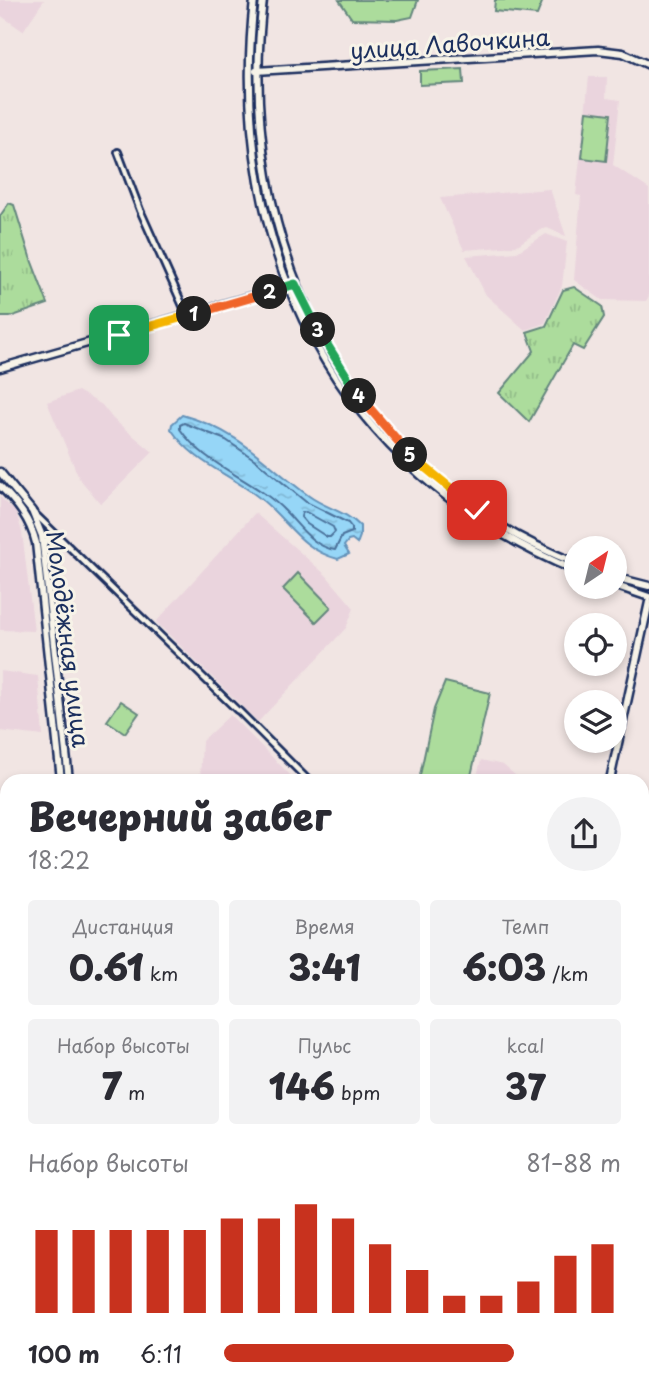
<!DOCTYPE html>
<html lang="ru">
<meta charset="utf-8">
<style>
:root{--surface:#fff;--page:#f2f2f3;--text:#2b2b33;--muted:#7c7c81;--accent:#c8321e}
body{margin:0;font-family:"Playpen Sans",sans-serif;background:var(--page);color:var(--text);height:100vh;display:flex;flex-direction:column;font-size:26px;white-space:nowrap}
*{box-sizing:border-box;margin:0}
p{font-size:23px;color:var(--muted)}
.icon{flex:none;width:38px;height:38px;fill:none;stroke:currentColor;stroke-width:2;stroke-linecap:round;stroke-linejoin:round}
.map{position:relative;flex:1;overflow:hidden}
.side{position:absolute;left:0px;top:774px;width:649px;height:620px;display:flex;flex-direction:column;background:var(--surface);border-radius:21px 21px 0 0;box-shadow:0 4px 10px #0003}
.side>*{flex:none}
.needle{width:46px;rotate:35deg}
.tools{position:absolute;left:564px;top:536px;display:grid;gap:14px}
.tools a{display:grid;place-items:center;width:63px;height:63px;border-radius:50%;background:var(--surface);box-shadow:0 4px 10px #0003;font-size:35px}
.pin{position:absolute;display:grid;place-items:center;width:60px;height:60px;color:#fff;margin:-30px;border-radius:14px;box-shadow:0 4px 10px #0006}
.km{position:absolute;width:35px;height:35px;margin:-18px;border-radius:50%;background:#222;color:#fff;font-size:19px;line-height:35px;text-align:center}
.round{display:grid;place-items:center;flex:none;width:74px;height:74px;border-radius:37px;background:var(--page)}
.head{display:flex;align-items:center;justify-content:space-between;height:119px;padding:0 28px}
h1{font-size:38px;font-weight:800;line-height:52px}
.figures{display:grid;grid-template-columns:repeat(3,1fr);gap:10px;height:119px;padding:7px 28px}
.figures div{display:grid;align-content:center;border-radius:7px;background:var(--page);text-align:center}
.figures b{font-size:35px;font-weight:800}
.figures small{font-size:19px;font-weight:400}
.figures p{font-size:19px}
.chart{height:196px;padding:14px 28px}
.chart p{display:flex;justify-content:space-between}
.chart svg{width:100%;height:126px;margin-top:7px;stroke:var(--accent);stroke-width:6}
ul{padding:0 28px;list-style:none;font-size:23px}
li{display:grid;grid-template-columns:112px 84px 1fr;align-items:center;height:52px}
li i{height:18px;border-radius:9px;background:var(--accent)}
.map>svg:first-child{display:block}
</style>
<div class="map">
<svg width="649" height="1393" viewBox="0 0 649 1393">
<defs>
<pattern id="industrial-furrows" width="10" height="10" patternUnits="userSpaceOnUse" patternTransform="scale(1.75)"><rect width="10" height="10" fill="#ead4dd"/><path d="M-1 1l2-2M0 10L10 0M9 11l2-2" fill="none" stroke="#c8b6c0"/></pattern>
<pattern id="grass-tufts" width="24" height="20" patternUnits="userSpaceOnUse" patternTransform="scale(1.75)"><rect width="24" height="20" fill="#acdc9c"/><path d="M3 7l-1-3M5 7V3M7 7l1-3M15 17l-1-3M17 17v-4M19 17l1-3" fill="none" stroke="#93bd89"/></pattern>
<pattern id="water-ripples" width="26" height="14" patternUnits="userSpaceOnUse" patternTransform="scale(1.75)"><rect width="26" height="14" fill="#96d6f7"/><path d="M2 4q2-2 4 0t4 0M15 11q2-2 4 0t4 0" fill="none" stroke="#81b8d6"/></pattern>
</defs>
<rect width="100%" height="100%" fill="#f1e5e3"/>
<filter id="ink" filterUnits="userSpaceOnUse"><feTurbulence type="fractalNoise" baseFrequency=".0143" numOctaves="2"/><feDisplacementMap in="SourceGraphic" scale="14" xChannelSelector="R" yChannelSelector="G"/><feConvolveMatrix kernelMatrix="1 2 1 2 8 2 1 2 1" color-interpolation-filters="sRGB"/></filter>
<g filter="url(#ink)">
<g fill="#ead4dd">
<path d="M0,0H44L23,31L0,15Z"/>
<path d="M589,77H607L606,98L620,100L613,165L649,189V296L646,301L602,300L574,280L581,196L576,195Z"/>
<path d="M550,189L566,236L547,228L540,230L516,246L464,250L440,198Z"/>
<path d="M546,234L567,242L562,286L545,323L525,330L486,295L466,256L517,252Z"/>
<path d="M78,391L102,405L113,419L153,452L101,504L79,478L47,402Z"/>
<path d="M0,497L16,512L22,532L34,631L0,630Z"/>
<path d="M255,513L326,575L354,608L346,628L258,722L156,622Z"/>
<path d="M0,671L38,676L43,736L0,731Z"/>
<path d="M230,715L286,771L296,780H200L202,741Z"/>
<path d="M481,760L503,765L521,780H476Z"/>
<path d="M642,1097L649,1100V1227L642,1224Z"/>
<path d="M0,1240L7,1245V1352L0,1351L3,1330L0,1327Z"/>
</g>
<g fill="url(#industrial-furrows)">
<path d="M642,947L649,948V1052L647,1062L642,1061Z"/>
<path d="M642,1343L647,1344L644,1392L607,1389L606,1393H545L539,1386H642Z"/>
</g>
<g fill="url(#grass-tufts)" stroke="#64867d" stroke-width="2">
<path d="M9,203L14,205L30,257L48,304L10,317H0V216Z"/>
<path d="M574,287L602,306L604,317L583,350L573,345L529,422L499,393L534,351L527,332L546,326L563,290Z"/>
</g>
<g fill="#acdc9c" stroke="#64867d" stroke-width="2">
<path d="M339,0H418L412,17L397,20L352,19Z"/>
<path d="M495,0H543L537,15L494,11Z"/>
<path d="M463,69L464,83L420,85V71Z"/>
<path d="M587,111L611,114L606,161L582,158Z"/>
<path d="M298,573L331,607L316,622L283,589Z"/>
<path d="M445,682L490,693L470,780H419L434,709Z"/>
<path d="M121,701L139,713L125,733L107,721Z"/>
</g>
<path fill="url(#water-ripples)" stroke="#6593ba" stroke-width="2" d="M182,415C240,431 264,463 309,496C325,508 346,511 360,526V536L357,544L352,540L348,541L344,546L349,554L338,559C299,549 287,518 257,496C226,472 194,463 171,429L172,424Z"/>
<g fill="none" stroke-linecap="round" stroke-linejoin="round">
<g stroke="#4c729b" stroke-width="2">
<path d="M184,423L226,440L254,459L306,502L348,523L352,528V532L342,536L335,550C313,547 300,526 285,511C254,479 205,466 180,429V425Z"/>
<path d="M302,513L306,512L333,527L335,532L330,537H327L307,524L301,517Z"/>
</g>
<g stroke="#6593ba" stroke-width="2">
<path d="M642,847L649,854"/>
<path d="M180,1386L193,1387"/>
<path d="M382,1386L388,1393"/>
<path d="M350,1393L352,1386"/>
</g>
<defs>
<g id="street">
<path d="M118,152L140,210L187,315"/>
<path d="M34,513L237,710"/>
<path d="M44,544L47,540L53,538L60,540"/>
<path d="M239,711L308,780"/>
</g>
<g id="secondary">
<path d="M254,0C226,253 337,471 576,571"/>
<path d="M263,0C234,240 344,472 576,563"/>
<path d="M256,71L598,50L623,53L649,65"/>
<path d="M0,368L290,285"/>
<path d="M0,472L32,511L42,536L69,780"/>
<path d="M0,486C17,503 30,519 36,543L61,780"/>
<path d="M614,577L649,586"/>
<path d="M614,585L649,597"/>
<path d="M610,780L649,602"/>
<path d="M0,905L7,906"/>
<path d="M642,1092L649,1095"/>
<path d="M210,1386L213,1393"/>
<path d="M224,1386L227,1393"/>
<path d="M372,1386L378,1393"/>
<path d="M358,1393L359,1386"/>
</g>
<g id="highway">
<path d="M0,1380L7,1381"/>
<path d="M57,1386L125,1393"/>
</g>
</defs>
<use href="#street" stroke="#1b2f5e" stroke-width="10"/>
<use href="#secondary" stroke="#1b2f5e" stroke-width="11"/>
<use href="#highway" stroke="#1b2f5e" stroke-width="14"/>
<use href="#street" stroke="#f7f3e8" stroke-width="4.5"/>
<use href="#secondary" stroke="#f7f3e8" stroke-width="6"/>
<use href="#highway" stroke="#fddcac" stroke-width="9"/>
</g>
</g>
<g fill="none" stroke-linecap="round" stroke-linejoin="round" filter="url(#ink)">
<defs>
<path id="split-1" d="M119,335L194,314"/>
<path id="split-2" d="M194,314L270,292"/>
<path id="split-3" d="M270,292L295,284L318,330"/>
<path id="split-4" d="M318,330L359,396"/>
<path id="split-5" d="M359,396L410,455"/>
<path id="split-6" d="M410,455L477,510"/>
</defs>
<use href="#split-1" stroke="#fff" stroke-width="14"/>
<use href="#split-2" stroke="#fff" stroke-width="14"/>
<use href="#split-3" stroke="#fff" stroke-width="14"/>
<use href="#split-4" stroke="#fff" stroke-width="14"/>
<use href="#split-5" stroke="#fff" stroke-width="14"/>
<use href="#split-6" stroke="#fff" stroke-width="14"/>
<use href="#split-1" stroke="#f5b400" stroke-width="9"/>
<use href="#split-2" stroke="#f0652b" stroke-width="9"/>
<use href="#split-3" stroke="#22a559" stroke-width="9"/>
<use href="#split-4" stroke="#22a559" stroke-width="9"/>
<use href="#split-5" stroke="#f0652b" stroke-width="9"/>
<use href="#split-6" stroke="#f5b400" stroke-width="9"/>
</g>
<g text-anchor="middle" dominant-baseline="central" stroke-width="6" stroke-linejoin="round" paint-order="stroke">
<g font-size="23" fill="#1b2f5e" stroke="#f7f3e8">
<text transform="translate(450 43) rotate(-4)">улица Лавочкина</text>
<text transform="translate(69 639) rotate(83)">Молодёжная улица</text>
</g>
</g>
</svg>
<div class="tools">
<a><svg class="needle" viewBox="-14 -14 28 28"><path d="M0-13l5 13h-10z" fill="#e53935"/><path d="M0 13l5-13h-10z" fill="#7c7c81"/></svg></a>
<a><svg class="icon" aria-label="locate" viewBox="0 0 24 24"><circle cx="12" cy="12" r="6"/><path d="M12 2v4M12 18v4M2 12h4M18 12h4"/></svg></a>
<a><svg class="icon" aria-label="layers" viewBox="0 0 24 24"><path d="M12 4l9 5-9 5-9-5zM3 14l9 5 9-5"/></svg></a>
</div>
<div class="pin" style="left:119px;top:335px;background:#1e9e55"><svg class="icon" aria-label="arrive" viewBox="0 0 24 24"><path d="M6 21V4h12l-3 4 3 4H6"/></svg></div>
<div class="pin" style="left:477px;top:510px;background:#d93025"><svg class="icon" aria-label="check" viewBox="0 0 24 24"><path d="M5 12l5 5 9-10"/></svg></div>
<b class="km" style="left:194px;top:314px">1</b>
<b class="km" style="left:270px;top:292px">2</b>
<b class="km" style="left:318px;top:330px">3</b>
<b class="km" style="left:359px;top:396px">4</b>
<b class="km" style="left:410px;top:455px">5</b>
<section class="side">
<div class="head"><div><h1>Вечерний забег</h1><p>18:22</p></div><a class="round"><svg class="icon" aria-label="share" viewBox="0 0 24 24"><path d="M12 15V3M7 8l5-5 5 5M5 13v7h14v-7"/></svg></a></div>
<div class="figures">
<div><p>Дистанция</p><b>0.61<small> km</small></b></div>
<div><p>Время</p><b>3:41</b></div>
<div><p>Темп</p><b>6:03<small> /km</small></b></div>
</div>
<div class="figures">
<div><p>Набор высоты</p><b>7<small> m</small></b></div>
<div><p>Пульс</p><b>146<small> bpm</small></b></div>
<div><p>kcal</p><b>37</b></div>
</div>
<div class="chart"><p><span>Набор высоты</span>81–88 m</p>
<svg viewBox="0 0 160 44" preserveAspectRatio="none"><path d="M5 44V15M15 44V15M25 44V15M35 44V15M45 44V15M55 44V11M65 44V11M75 44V6M85 44V11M95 44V20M105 44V29M115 44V38M125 44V38M135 44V33M145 44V24M155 44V20"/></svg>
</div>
<ul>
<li><b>100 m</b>6:11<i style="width:73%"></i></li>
</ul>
</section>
</div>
